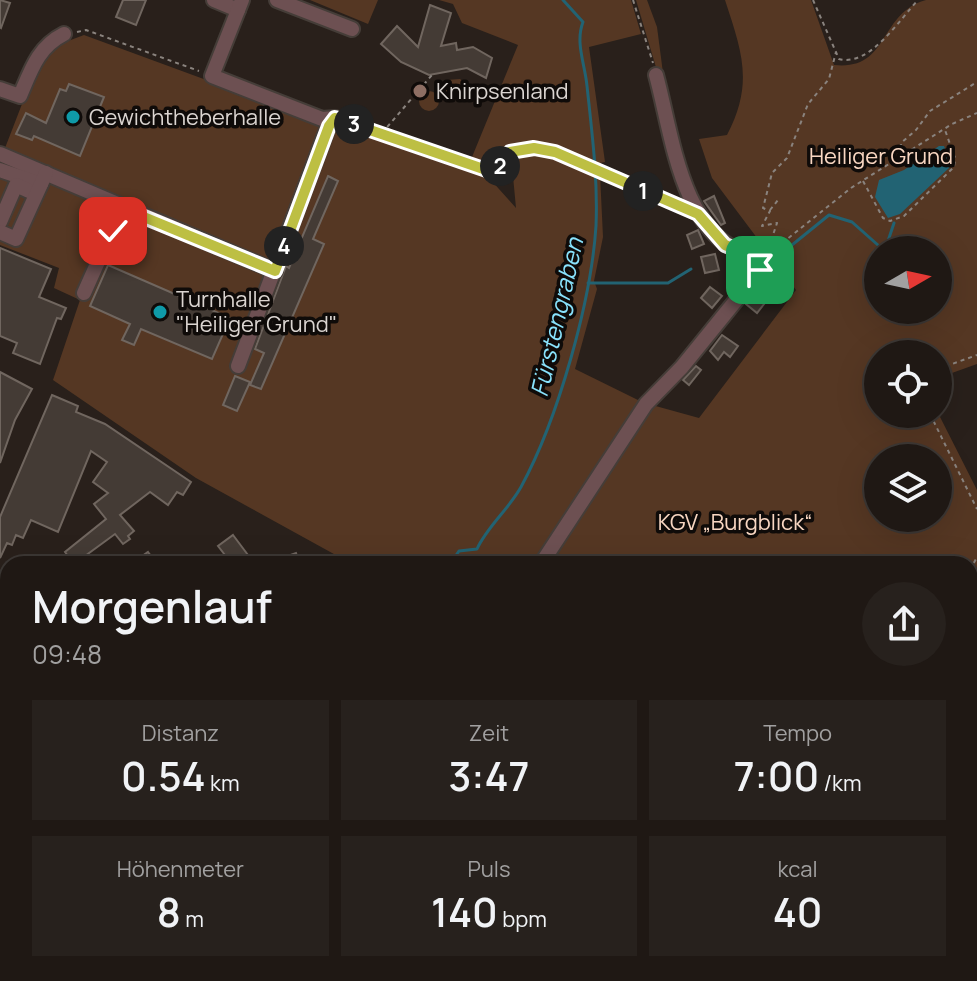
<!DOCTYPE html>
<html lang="de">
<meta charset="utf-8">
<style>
:root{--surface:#1f1814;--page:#27211d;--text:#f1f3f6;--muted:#a1a0a0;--line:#3c3734}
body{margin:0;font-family:Manrope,sans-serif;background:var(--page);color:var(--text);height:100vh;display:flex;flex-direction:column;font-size:30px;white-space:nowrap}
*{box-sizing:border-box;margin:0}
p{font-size:26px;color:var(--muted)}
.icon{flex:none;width:44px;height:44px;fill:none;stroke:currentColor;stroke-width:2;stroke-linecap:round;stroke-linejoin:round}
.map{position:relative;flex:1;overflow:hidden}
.drawer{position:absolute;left:0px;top:556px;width:978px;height:426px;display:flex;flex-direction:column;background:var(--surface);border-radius:24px 24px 0 0;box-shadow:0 8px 32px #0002,0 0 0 2px var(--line)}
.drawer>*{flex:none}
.needle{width:52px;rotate:81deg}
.buttons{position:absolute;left:864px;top:236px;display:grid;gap:16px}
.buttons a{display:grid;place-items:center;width:88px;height:88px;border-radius:50%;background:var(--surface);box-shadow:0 8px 32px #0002,0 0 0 2px var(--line);font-size:40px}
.pin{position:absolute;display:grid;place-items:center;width:68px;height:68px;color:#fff;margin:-34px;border-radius:16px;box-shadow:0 4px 12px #0006}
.km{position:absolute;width:40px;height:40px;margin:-20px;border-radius:50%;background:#222;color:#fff;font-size:22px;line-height:40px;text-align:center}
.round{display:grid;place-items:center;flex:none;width:84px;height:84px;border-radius:42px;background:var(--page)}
.head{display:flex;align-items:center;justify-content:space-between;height:136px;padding:0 32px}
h1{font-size:44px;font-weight:600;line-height:60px}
.figures{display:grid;grid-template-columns:repeat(3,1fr);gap:12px;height:136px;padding:8px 32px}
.figures div{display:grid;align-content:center;border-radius:0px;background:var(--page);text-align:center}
.figures b{font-size:40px;font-weight:600}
.figures small{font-size:22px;font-weight:400}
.figures p{font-size:22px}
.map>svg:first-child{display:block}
</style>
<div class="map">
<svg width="977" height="981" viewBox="0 0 977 981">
<rect width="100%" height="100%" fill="#29201b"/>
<g fill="#553723" fill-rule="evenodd">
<path d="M310,0H378L368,24Z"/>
<path d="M439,0H631L641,34L589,47L605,162L600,163V169L541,146L513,144L489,166L472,157L518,45L462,23L453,4Z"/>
<path d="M636,0H647L657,27L663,73L658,74Z"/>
<path d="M725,0H811L834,65C890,71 878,13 926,0C940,0 962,0 977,0V364L938,378V354H878V414L938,413L977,490V735L970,773V564H552L603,477L652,405L699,418L796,290L712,178L699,139L727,135C754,83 742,52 725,0ZM878,250H938V310H878ZM878,458H938V518H878Z"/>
<path d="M84,35L326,124L337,127L340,121L490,179L516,208L511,155L514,153L543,150L600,174L603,237L594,281L597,289L575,369L640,401L571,513L533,564H352L196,478L53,380L80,300L54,288L59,268L0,245V161L39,60L52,47Z"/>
<path d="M460,79L468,86C463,95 450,97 442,89L447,80Z"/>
<circle cx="429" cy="101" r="10"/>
<path d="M970,940L977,952V981H766V974H970Z"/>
</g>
<path fill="#226373" d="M939,146H944L951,163L949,168L900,214L888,218L875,197L879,180L904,170Z"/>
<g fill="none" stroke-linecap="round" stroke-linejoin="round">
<g stroke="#226373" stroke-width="3">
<path d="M776,258L829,215L852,222L879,246L887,244L894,223"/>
<path d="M588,283H668L691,269"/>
<path d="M450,564L459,551L477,549C487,527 508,510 521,487C558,419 591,302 596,226C598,179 592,133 587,86C585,64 575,43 583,22L563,0"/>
<path d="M0,872L8,868"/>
</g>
</g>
<g fill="#443b35" stroke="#70665f" stroke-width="2">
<path d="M0,0L10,3L1,28L0,27Z"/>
<path d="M123,0H146L136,25L116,17Z"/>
<path d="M430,5L451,13L441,46L456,43L457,50L473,47L492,58L486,78L467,68L429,75L401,62L381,44L397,26L418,47Z"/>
<path d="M69,84L104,97L80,156L34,136L32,140L16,134L26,113L46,123L60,89L66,91Z"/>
<path d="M328,176L338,181L313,239L324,244L261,389L250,385L264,353L255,349L286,266L289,268Z"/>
<path d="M714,196L725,223L721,225L704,201Z"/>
<path d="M698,230L704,244L692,249L687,235Z"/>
<path d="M0,248L51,269L39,297L66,308L61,319L57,318L40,364L13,353L17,343L0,336Z"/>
<path d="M715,254L719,270L705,273L701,257Z"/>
<path d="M108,265L230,318L212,359L141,329L134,345L122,340L130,324L90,306Z"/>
<path d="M761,285L772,294L757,313L746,304Z"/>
<path d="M710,287L722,296L712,308L701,298Z"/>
<path d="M722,335L738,346L730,357L724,352L718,360L710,351Z"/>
<path d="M696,366L701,370L689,385L683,380Z"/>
<path d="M0,372L32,389L15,420L0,463Z"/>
<path d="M235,376L250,382L237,411L223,405Z"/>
<path d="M52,395L78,406L76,412L105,424L191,482L183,495L177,492L168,505L150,492L120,515L134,531L128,536L130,539L123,544L115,534L74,564L65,552L106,519L94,504L108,493L93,482L107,462L91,451L58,532L31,520L23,538L16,535L12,545L7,543L0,558V517Z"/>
<path d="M233,535L248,555L254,564H232L218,546Z"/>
<path d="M148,552L157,564H131Z"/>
<path d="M296,553L300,564H269L268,563Z"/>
<path d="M8,743V793L0,798V748Z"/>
<path d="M8,917V940L0,946V923Z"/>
</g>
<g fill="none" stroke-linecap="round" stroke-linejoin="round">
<defs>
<g id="minor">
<path d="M214,0L238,10"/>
<path d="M242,0L212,76L322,119L335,118"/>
<path d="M277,0L352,29"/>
<path d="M656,75C672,133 681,234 747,254"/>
<path d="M0,89L20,96C31,70 38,47 64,34"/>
<path d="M0,154L275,271"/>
<path d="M0,170L41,184"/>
<path d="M0,222L16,185L36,194"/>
<path d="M0,232L16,239L46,173"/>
<path d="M84,293L122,208"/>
<path d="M238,366L331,119"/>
<path d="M541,564L646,404L682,367L763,267L767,254L762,251L747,254"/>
<path d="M0,602L8,611"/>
<path d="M0,815L8,810"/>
<path d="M563,974L571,981"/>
<path d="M628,974L633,981"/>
<path d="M641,974L646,981"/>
<path d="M0,977L8,970"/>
<path d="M221,981L225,974"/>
<path d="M589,981L600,974"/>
</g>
</defs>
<use href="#minor" stroke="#453d38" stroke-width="18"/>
<g stroke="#8a837e" stroke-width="2" stroke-dasharray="4 4" stroke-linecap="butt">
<path d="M633,0L653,63"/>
<path d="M813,0L839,59C870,67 899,20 918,0"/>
<path d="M77,32L86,30L199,71"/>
<path d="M348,122L495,173L510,152L534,148L555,152L681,209"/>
<path d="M382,133L432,75"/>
<path d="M900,156L901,143L916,130L930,111L977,82"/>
<path d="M863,181L883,218L890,221L904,216L954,167L955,158L945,130"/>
<path d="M770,210L778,200"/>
<path d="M782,242L772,238L777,223L762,226L770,211L763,208L772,173L787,158L808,104L829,79L836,52"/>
<path d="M776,248L851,188L952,124L977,113"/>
<path d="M938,369L977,355"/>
<path d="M930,414L977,509"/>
<path d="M970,570L977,557"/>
<path d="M314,974L328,981"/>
</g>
<use href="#minor" stroke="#6d5052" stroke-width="14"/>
</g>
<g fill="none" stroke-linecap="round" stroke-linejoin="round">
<defs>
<path id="route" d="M113,231L122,208L275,271L329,126L335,118L495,173L510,152L534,148L555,152L698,214L725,245L747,254L753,276L760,270"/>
</defs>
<use href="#route" stroke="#fff" stroke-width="16"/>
<use href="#route" stroke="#bdbf43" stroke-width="10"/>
</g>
<circle fill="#8d6e63" stroke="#0f0b09" stroke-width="3" cx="420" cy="91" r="8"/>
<g fill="#0f9aa8" stroke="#0f0b09" stroke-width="3">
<circle cx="73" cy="117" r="8"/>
<circle cx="160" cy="312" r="8"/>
</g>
<g text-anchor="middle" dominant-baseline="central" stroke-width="7" stroke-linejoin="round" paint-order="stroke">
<g font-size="22" fill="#dbd5d1" stroke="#0f0b09" text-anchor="start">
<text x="436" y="91">Knirpsenland</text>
<text x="89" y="117">Gewichtheberhalle</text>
<text x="176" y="299">Turnhalle<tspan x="176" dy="25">"Heiliger Grund"</tspan></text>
</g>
<g font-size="22" fill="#f9d7c2" stroke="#0f0b09">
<text x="881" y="156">Heiliger Grund</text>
<text x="735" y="522">KGV „Burgblick“</text>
</g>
<g font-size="24" font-style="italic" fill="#89e3fd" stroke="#0f0b09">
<text transform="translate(556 317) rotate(-77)">Fürstengraben</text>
</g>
</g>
</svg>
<div class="buttons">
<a><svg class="needle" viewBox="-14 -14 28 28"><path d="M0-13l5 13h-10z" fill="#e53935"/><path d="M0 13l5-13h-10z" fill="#a1a0a0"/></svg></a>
<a><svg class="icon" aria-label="locate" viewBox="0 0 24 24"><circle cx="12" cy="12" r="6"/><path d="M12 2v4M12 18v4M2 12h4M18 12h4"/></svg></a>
<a><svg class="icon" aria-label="layers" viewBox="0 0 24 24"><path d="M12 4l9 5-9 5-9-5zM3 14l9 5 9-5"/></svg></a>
</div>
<div class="pin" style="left:760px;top:270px;background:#1e9e55"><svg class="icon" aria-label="arrive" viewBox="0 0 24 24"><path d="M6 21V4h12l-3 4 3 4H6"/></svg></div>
<div class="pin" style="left:113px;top:231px;background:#d93025"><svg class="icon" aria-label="check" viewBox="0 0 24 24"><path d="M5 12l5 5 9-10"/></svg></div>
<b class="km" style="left:643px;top:191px">1</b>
<b class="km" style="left:500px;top:166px">2</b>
<b class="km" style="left:354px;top:124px">3</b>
<b class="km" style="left:284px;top:246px">4</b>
<section class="drawer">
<div class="head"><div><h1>Morgenlauf</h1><p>09:48</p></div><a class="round"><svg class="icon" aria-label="share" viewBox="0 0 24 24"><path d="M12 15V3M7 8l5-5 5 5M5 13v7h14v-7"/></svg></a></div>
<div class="figures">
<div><p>Distanz</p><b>0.54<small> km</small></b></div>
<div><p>Zeit</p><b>3:47</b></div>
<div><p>Tempo</p><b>7:00<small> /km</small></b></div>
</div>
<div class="figures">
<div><p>Höhenmeter</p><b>8<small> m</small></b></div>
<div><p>Puls</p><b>140<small> bpm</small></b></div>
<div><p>kcal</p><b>40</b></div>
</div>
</section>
</div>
